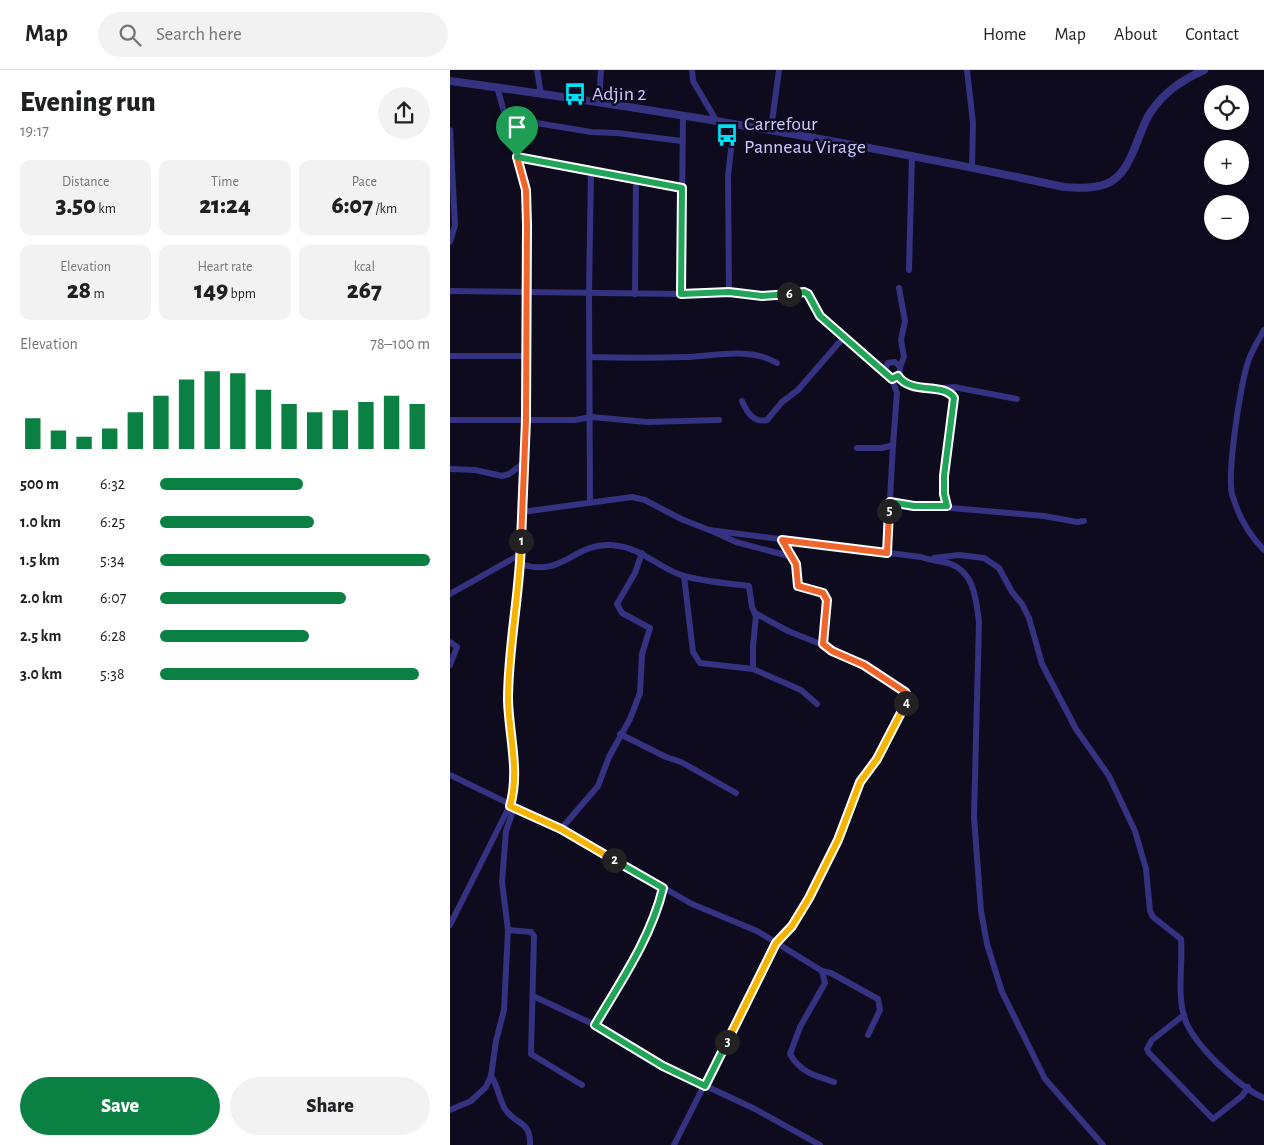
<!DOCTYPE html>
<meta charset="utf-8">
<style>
:root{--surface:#fff;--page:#f2f2f2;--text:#202124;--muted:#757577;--line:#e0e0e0;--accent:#0b8043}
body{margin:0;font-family:"Alegreya Sans",sans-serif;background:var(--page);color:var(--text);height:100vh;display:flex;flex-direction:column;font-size:19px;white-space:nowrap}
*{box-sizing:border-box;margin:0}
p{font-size:16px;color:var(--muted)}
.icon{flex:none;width:28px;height:28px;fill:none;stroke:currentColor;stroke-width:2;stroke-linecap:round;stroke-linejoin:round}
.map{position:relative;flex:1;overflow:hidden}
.side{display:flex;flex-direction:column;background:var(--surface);width:450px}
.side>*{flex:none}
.fabs{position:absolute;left:754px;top:15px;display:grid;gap:10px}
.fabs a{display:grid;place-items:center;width:45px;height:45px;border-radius:50%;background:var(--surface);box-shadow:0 1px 4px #0004;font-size:25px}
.pin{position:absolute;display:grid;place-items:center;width:42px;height:42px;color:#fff;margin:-51px -21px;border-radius:50% 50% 50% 0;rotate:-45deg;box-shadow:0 0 5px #0007}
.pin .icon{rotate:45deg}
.km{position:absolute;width:25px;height:25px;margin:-12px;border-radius:50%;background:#222;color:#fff;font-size:14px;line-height:25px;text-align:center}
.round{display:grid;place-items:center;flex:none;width:52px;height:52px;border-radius:26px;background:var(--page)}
.summary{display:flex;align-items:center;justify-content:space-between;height:85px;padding:0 20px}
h1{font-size:28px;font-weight:800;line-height:38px}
.figures{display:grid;grid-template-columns:repeat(3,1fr);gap:8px;height:85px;padding:5px 20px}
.figures div{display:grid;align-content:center;border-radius:10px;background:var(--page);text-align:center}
.figures b{font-size:25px;font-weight:800}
.figures small{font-size:14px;font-weight:400}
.figures p{font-size:14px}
.chart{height:140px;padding:10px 20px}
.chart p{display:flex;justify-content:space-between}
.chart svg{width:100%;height:90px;margin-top:5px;stroke:var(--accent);stroke-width:6}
.cta{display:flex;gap:10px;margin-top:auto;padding:10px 20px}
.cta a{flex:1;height:58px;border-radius:30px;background:var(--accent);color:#fff;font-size:20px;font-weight:800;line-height:58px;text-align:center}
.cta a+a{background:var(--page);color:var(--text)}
ul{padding:0 20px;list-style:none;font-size:16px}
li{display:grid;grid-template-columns:80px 60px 1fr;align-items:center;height:38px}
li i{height:12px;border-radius:6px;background:var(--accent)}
header{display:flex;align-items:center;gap:30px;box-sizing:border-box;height:70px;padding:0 25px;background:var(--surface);border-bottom:1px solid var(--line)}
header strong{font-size:24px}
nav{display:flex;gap:28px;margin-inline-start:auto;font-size:18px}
.search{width:350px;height:45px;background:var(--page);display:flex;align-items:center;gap:12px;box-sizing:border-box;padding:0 18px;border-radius:28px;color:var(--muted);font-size:19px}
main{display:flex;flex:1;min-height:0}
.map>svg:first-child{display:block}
</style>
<header>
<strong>Map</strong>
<div class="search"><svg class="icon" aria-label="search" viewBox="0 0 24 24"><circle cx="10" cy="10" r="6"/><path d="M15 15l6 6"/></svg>Search here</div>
<nav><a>Home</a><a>Map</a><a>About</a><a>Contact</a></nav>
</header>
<main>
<section class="side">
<div class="summary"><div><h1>Evening run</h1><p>19:17</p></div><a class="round"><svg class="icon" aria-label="share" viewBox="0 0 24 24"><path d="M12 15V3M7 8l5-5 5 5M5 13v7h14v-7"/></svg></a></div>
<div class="figures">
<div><p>Distance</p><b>3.50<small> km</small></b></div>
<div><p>Time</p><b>21:24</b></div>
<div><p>Pace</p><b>6:07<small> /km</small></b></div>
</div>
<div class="figures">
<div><p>Elevation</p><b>28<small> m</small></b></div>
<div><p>Heart rate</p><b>149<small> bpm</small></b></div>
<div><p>kcal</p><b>267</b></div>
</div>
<div class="chart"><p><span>Elevation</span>78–100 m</p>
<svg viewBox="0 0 160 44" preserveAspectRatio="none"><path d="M5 44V29M15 44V35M25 44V38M35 44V34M45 44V26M55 44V18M65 44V10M75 44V6M85 44V7M95 44V15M105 44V22M115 44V26M125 44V25M135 44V21M145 44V18M155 44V22"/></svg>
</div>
<ul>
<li><b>500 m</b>6:32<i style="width:53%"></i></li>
<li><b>1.0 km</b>6:25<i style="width:57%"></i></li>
<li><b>1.5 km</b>5:34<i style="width:100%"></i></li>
<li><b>2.0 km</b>6:07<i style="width:69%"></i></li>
<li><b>2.5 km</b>6:28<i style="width:55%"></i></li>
<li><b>3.0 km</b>5:38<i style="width:96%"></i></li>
</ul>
<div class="cta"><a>Save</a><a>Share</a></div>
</section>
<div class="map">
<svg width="814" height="1075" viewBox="0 0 814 1075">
<rect width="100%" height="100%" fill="#0e0b1f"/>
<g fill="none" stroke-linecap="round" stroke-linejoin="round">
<g stroke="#343281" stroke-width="6">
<path d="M87,0L91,24"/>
<path d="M242,0L243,11L266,50"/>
<path d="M517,0L523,53L522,97"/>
<path d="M47,17L76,120L77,155L76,350L72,411L71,484L60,574L58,632L65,710L60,736"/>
<path d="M149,32L151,0"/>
<path d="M56,48L141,62L167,63L232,71"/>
<path d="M321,59L329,0"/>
<path d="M0,60L5,155L0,172"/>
<path d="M67,87L232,118"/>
<path d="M459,200L462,85"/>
<path d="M449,218L455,251L451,270L454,287L450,297V308C464,320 496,315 504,328C507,351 480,424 501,438L594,446L627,452L634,451"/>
<path d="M0,221L231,224L279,222L312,225L354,222L358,225L370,246L442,309L447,323L443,375L432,378H407"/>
<path d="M279,222L278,106L284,53"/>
<path d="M185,224L186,110"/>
<path d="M231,224L233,45"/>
<path d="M814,260C808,271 800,283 797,295C790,321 777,400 782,424C788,445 798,464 814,480"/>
<path d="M0,286H75"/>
<path d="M140,287C172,288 204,288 236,287C265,286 301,277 327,293"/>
<path d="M436,302V296L438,293L445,292L450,297"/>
<path d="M490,320L494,318L504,317L567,329"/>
<path d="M292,331C297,343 304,353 317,350L332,332L348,320L393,268"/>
<path d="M0,350H125L141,347L197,352L269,350"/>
<path d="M0,399L25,400L52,406L59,404L73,394"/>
<path d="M439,432L464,436H497"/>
<path d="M140,433L139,223L141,101"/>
<path d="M72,442L182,427L195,430L231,449L259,460L471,487C479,490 489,491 498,493C524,501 526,528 529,552L524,747L531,841L537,874L552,922L595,1009L653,1075"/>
<path d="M260,460L286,472L342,487"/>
<path d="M437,483L443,375"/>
<path d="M484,488L509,485L534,488L549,498L562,522L572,534L579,548L592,594L626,659L659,706L685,761L696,799L700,841L703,847L731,869C733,894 727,922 734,946C741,973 789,1017 814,1028"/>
<path d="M70,494C114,508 123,473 161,475C193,477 207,498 234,506C255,512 278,513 299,516L302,537L306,546L303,576V599"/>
<path d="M234,506L243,582L250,593L303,599L351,620L367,634"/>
<path d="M0,524L71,484"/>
<path d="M305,543L338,561L373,575"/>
<path d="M0,572L7,577L0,595"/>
<path d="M170,664L216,687L231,692L286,723"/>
<path d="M0,705L111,759L242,834L307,861L372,901L381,903L428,929L430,940L418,965"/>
<path d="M111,759L148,716L159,687L180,649L190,623L192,584L200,558L172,543L167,534L185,503L192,483"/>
<path d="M0,855L57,741L59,740L62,743"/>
<path d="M58,860L81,862L84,866L81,984L132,1015"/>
<path d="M372,901L375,913L350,957L340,984C350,1002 365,1006 384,1012"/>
<path d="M83,926L145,955L213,996L305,1039L370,1075"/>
<path d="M734,945L702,970L697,979L699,983L763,1049L792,1026L798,1017"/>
<path d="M145,955C171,911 201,868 213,818"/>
<path d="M41,1006C48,1016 49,1029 55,1039C65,1055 81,1050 80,1075"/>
<path d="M0,1040L21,1031L36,1017L41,1006L46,971L54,940L58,860L52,812L56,761L64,738"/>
<path d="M224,1075L326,873C367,829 386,769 410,714C414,705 422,697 427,689C439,670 449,651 457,631L455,622L414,595L373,575L377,529L373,523L348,516L346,494L332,470"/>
</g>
<path stroke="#343281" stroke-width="8" d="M0,11C206,39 410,73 614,117C627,118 643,119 656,114C683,103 686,65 700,43C714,22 732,10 754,0"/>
</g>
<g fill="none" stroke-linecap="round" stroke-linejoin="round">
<defs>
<path id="split-1" d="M67,87L76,120L77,155L76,350L71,471"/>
<path id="split-2" d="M71,471C70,524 58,576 58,630C59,666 70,701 60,736L111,759L164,790"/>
<path id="split-3" d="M164,790L213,818C201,868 171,911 145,955L213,996L255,1016L277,972"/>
<path id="split-4" d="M277,972L326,873L342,856L359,828L388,770L410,712L427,689L456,633"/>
<path id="split-5" d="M439,441L437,483L332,470L346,494L348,516L373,523L377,530L373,574L382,581L414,595L455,622L458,626L456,633"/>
<path id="split-6" d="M339,224L354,222L358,224L370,246L442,309L448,306C461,325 494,312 504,328L494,406V424L497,436H464L440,432L439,441"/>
<path id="split-7" d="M67,87L232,118L231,224L279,222L312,226L339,224"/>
</defs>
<use href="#split-1" stroke="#fff" stroke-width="10"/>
<use href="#split-2" stroke="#fff" stroke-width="10"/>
<use href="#split-3" stroke="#fff" stroke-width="10"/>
<use href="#split-4" stroke="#fff" stroke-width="10"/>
<use href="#split-5" stroke="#fff" stroke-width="10"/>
<use href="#split-6" stroke="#fff" stroke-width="10"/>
<use href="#split-7" stroke="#fff" stroke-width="10"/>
<use href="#split-1" stroke="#f0652b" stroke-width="6"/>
<use href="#split-2" stroke="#f5b400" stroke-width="6"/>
<use href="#split-3" stroke="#22a559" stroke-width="6"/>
<use href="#split-4" stroke="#f5b400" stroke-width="6"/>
<use href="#split-5" stroke="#f0652b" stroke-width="6"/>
<use href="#split-6" stroke="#22a559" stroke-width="6"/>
<use href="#split-7" stroke="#22a559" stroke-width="6"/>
</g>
<defs>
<symbol id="bus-bare" viewBox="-9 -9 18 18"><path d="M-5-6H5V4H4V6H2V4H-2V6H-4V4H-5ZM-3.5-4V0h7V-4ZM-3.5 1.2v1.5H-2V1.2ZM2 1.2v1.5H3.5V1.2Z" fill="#00dff4" stroke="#0e0b1f" stroke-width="2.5" paint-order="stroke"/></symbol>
</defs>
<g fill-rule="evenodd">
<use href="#bus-bare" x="109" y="8" width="32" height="32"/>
<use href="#bus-bare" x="261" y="49" width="32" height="32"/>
</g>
<g text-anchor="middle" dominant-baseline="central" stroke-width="5" stroke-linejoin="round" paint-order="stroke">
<g font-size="20" fill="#cec9ff" stroke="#0e0b1f" text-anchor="start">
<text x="142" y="24">Adjin 2</text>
<text x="294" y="54">Carrefour<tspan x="294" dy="23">Panneau Virage</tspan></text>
</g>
</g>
</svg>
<div class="fabs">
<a><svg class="icon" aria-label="locate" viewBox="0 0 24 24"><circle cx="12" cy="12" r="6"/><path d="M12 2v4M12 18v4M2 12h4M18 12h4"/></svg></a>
<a>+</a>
<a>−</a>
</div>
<div class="pin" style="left:67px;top:87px;background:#1e9e55"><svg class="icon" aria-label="arrive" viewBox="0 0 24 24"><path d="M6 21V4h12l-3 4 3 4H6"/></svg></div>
<b class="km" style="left:71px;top:471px">1</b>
<b class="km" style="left:164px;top:790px">2</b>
<b class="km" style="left:277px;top:972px">3</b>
<b class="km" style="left:456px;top:633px">4</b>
<b class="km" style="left:439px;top:441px">5</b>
<b class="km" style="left:339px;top:224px">6</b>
</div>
</main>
